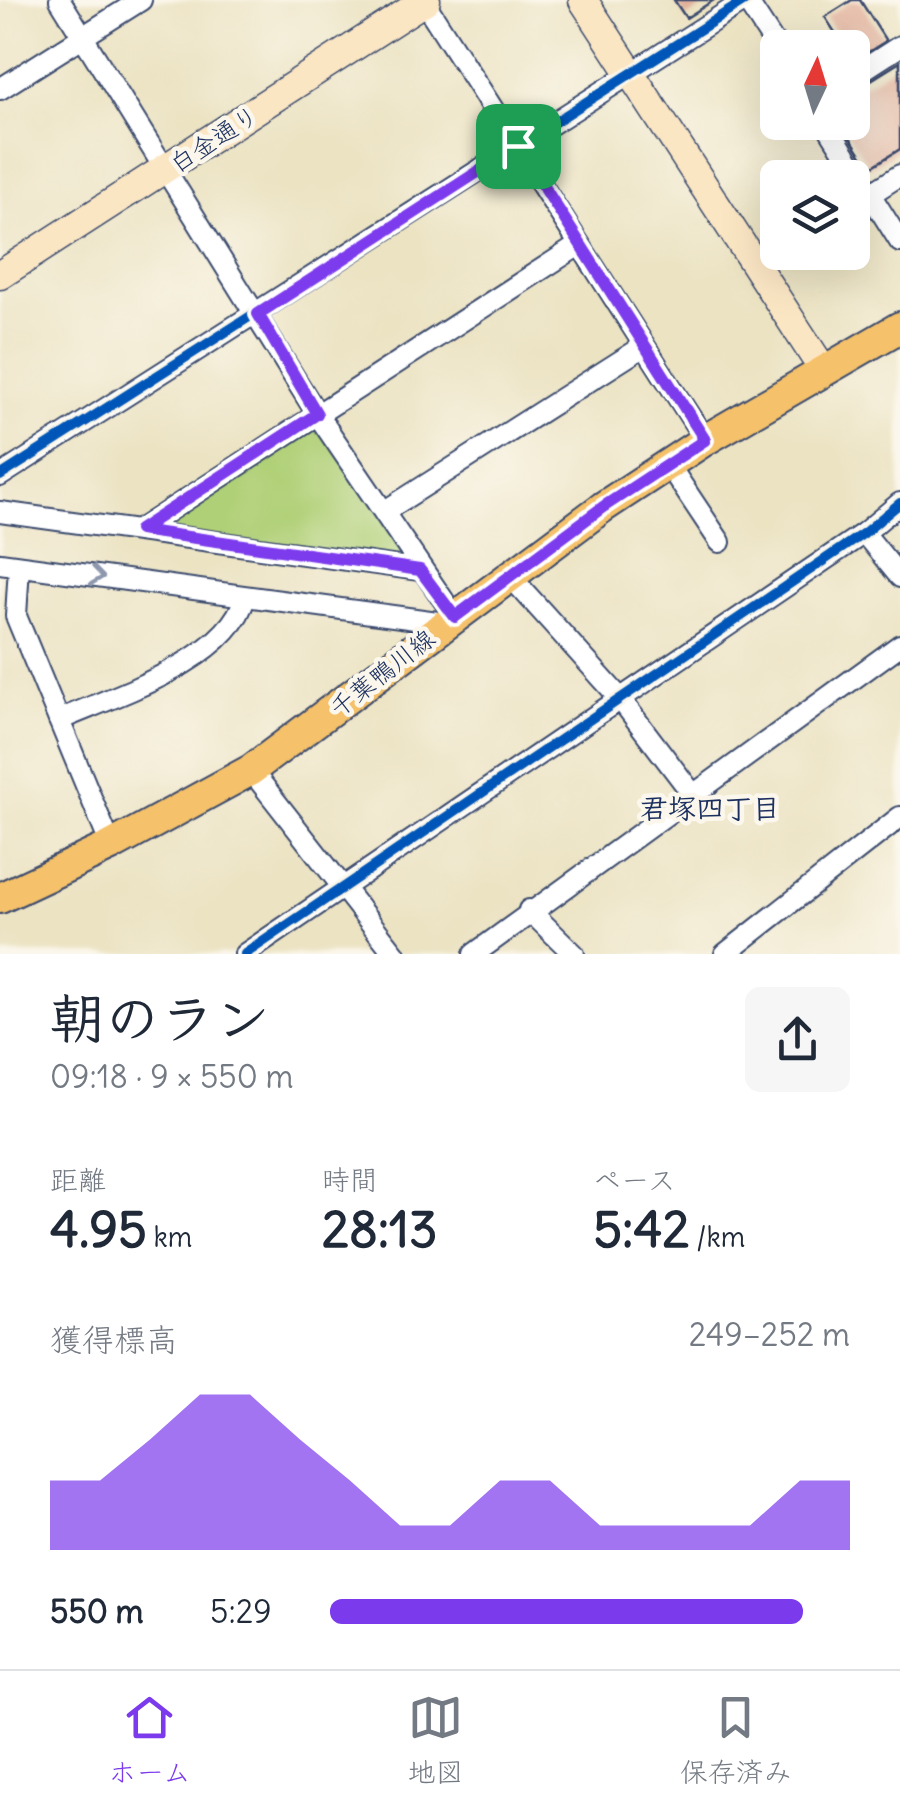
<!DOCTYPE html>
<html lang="ja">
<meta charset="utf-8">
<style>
:root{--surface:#fff;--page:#f6f6f7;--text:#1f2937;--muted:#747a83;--line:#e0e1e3;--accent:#7c3aed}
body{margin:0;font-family:Delius,"Klee One",sans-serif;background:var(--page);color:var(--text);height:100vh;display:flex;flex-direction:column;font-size:38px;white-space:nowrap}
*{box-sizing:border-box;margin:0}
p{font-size:32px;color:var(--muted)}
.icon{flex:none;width:55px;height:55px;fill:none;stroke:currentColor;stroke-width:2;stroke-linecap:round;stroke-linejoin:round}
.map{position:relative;height:954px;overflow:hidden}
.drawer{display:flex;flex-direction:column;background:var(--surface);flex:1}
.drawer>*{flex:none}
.needle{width:65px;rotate:4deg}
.controls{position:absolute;left:760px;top:30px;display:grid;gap:20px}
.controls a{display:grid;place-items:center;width:110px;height:110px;border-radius:15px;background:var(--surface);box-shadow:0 10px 40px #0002;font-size:50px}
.pin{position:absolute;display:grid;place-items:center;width:85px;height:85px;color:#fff;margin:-42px;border-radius:20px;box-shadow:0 5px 15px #0006}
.round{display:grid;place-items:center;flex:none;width:105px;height:105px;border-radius:15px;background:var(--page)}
.head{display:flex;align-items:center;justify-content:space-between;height:170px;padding:0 50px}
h1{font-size:55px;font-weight:800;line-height:75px}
.metrics{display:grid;grid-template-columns:repeat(3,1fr);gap:15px;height:170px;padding:10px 50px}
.metrics div{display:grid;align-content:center}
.metrics b{font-size:50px;font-weight:800}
.metrics small{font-size:28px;font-weight:400}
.metrics p{font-size:28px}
.chart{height:280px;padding:20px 50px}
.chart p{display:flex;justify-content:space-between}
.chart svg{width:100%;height:180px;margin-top:10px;fill:var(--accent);opacity:.7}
ul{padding:0 50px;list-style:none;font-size:32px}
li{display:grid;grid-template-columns:160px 120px 1fr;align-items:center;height:75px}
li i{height:25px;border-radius:12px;background:var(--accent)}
.menu{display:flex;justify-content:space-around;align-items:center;height:140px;border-top:2px solid var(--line);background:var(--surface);font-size:28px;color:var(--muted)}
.menu a{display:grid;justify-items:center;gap:5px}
.menu .current{color:var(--accent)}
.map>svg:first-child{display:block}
</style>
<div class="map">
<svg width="900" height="954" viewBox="0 0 900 954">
<rect width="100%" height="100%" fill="#fbf7ec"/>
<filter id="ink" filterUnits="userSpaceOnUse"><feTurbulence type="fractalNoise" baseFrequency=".01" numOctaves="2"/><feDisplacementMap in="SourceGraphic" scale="20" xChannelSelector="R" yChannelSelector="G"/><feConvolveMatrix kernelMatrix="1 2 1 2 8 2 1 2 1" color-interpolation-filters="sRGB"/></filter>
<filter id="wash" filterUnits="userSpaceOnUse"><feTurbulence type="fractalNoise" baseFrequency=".0048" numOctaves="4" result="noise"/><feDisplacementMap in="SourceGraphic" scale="40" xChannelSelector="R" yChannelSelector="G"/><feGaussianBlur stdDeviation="2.25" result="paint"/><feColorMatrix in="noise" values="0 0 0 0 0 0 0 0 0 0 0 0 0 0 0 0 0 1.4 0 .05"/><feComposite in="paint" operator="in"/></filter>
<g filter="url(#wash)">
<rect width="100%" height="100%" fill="#ece3c3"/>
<path fill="#b0d077" stroke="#66806a" stroke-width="2.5" d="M317,414L420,570L139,530Z"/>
<g id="blocks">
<g fill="#e2b09a">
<path d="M674,0H714L686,18Z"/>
<path d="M852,0H860L886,41L854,61L852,48H845L825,17Z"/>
<path d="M900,62V149L870,168L840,122H852V92Z"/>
</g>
</g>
</g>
<g filter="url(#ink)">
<use href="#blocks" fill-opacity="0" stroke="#3a4a6d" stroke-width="2.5"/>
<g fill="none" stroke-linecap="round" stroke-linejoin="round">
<defs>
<g id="street">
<path d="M60,0L317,414L455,617"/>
<path d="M423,0L705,440"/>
<path d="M746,0L778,49"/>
<path d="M852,77L900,46"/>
<path d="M0,89L141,0"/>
<path d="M825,122L900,242"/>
<path d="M872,193L900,175"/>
<path d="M668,464L720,542"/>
<path d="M0,476L746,0"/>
<path d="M385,511L644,346"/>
<path d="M0,512L420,570"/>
<path d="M139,530L579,245"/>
<path d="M864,533L900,577"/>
<path d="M0,563L445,623"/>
<path d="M19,566L16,616L111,846"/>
<path d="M510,576L618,696L691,792"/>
<path d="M59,720C114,696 229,660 245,597"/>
<path d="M251,770L395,954"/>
<path d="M529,910L574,954"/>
<path d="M245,954L864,533L900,503"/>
<path d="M474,954L900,645"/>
<path d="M725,954L900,817"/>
</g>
<g id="secondary">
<path d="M583,0L824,371"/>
<path d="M0,275L426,0"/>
</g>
<path id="primary" d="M0,898L111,846L251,770L603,507L705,440L900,327"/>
</defs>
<use href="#street" stroke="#3a4a6d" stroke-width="24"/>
<use href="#secondary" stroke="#3a4a6d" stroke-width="31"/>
<use href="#primary" stroke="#3a4a6d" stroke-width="34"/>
<use href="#street" stroke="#fff" stroke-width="20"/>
<use href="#secondary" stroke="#fbe6c4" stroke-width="28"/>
<use href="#primary" stroke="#f5c16b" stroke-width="30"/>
<defs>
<g id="cycleway">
<path d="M0,476L746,0"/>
<path d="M245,954L864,533L900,503"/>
</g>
</defs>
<use href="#cycleway" stroke="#fbf7ec" stroke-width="16"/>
<use href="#cycleway" stroke="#0057b8" stroke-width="10"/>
</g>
<defs><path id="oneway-chevron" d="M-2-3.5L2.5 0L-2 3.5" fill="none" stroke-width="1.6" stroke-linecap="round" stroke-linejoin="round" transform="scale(2.5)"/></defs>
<use stroke="#8d97ae" href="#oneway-chevron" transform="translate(97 576) rotate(8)"/>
</g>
<g fill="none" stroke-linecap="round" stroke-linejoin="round" filter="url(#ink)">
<defs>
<path id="route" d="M518,146L705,440L603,507L455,617L420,570L139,530L317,414L258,314Z"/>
</defs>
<use href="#route" stroke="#fff" stroke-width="20"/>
<use href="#route" stroke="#7c3aed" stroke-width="12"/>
</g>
<g text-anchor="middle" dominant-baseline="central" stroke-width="9" stroke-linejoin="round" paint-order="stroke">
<g font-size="25" fill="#1b2f5e" stroke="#fbf7ec">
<text transform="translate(214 139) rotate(-33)">白金通り</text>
<text transform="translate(382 673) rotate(-38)">千葉鴨川線</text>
</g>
<g font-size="28" font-weight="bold" fill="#1b2f5e" stroke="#fbf7ec">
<text x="710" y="808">君塚四丁目</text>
</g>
</g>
</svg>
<div class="controls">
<a><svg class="needle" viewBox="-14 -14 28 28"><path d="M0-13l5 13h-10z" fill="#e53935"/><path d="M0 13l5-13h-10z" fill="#747a83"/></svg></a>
<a><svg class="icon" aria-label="layers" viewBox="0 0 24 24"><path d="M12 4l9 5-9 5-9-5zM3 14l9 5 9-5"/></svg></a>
</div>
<div class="pin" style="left:518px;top:146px;background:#1e9e55"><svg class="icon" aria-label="arrive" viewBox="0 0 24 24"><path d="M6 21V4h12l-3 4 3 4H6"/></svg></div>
</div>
<section class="drawer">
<div class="head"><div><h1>朝のラン</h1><p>09:18 · 9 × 550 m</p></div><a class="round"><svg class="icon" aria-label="share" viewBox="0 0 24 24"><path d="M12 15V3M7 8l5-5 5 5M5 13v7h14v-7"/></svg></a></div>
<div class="metrics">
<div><p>距離</p><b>4.95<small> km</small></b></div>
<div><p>時間</p><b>28:13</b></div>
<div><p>ペース</p><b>5:42<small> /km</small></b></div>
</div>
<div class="chart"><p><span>獲得標高</span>249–252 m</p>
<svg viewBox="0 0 160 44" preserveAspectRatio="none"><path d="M0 44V27L10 27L20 17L30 6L40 6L50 17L60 27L70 38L80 38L90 27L100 27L110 38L120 38L130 38L140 38L150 27L160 27V44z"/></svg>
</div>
<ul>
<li><b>550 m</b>5:29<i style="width:91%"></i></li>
</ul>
</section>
<nav class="menu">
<a class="current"><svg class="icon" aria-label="home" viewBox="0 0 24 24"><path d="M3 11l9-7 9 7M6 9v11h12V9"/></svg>ホーム</a>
<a><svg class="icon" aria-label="map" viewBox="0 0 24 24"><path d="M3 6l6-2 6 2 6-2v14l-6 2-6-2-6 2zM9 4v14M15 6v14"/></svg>地図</a>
<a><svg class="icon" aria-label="saved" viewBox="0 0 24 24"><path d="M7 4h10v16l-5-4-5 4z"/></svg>保存済み</a>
</nav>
